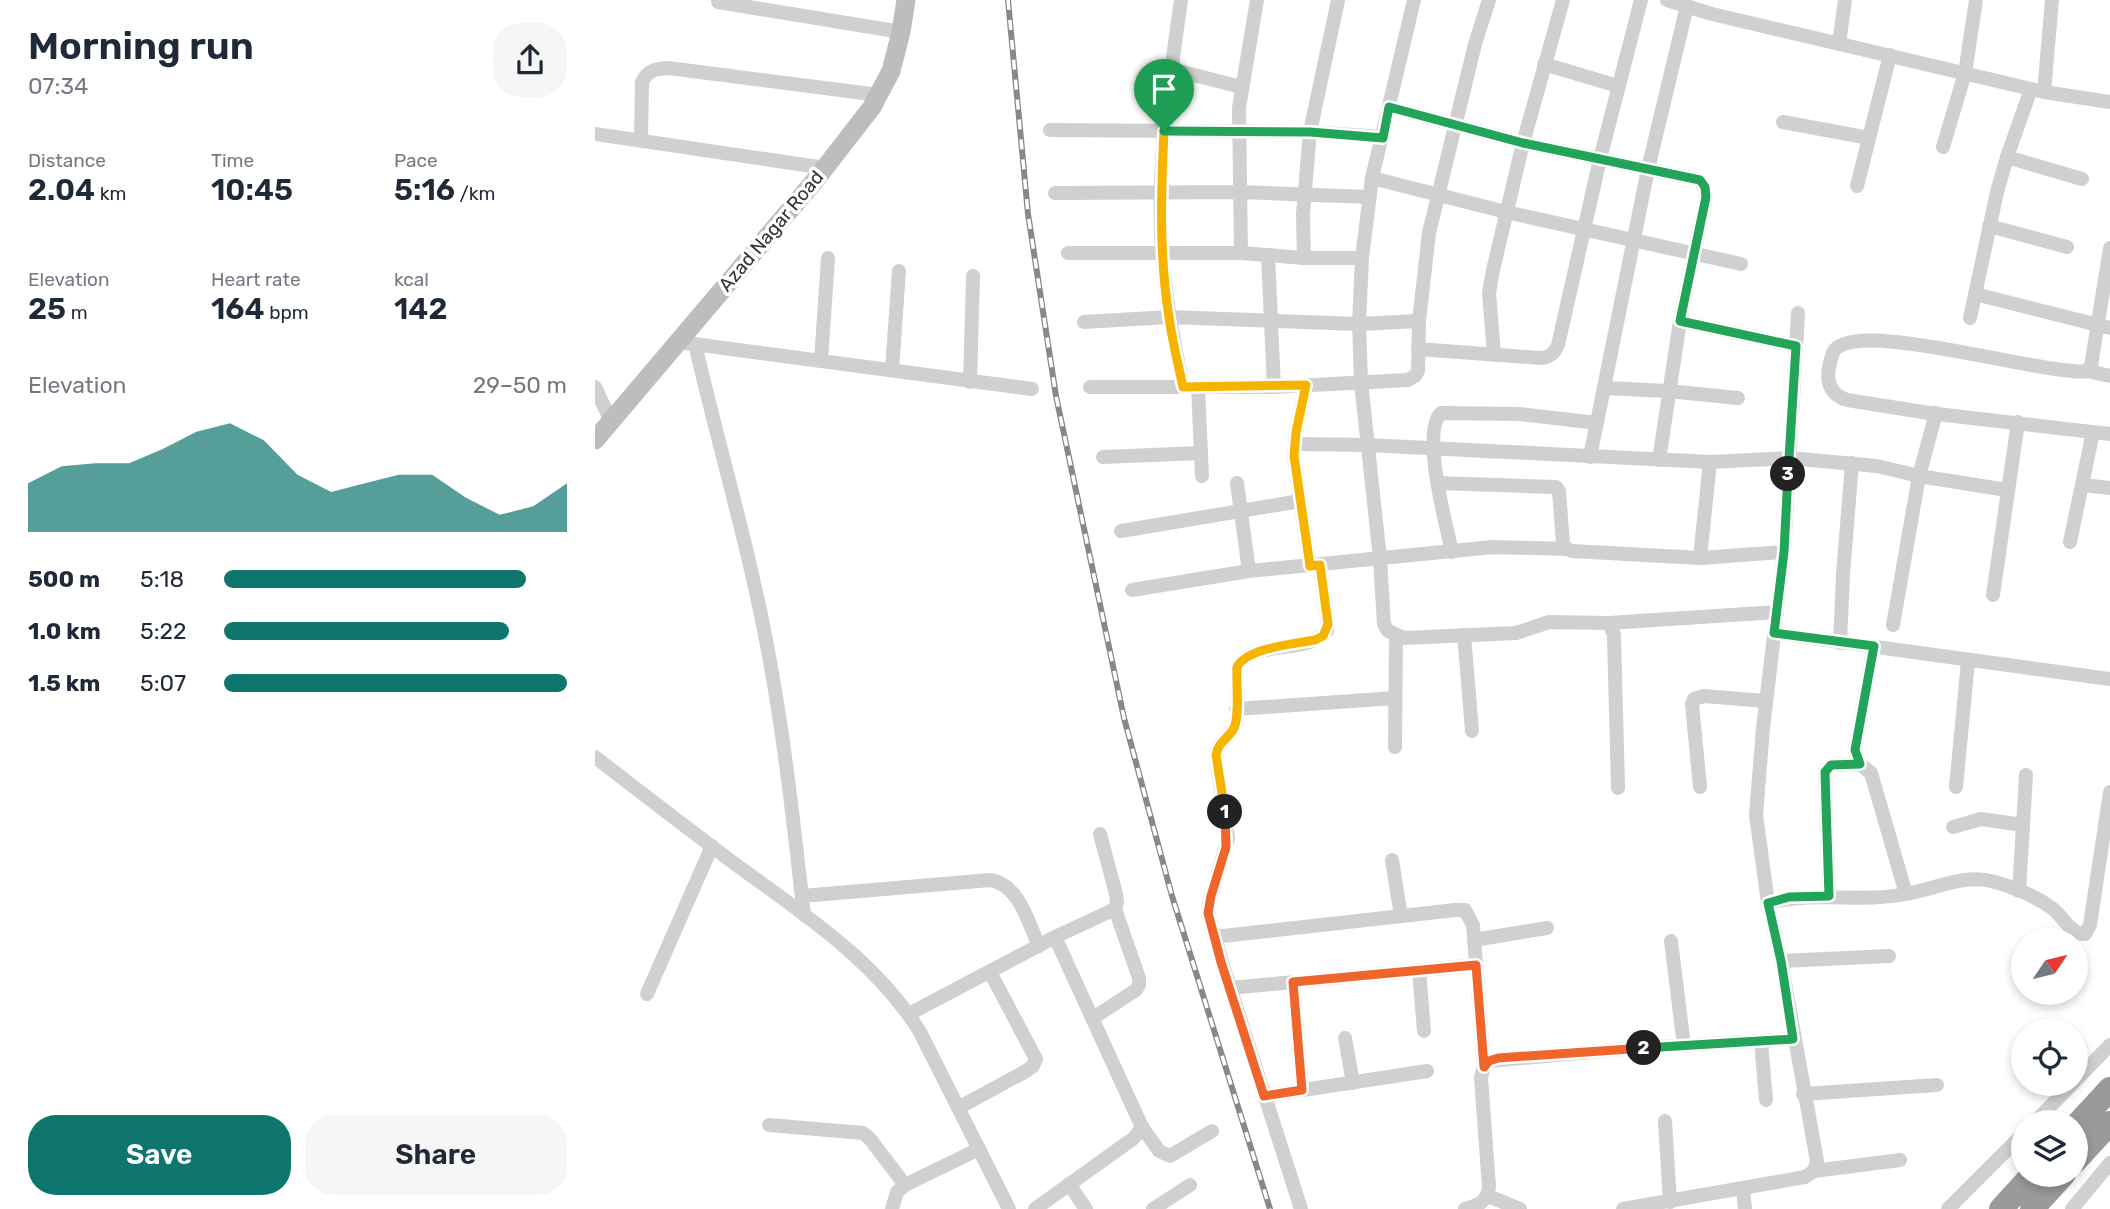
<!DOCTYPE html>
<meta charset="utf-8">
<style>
:root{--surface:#fff;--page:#f6f6f7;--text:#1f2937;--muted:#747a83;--accent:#0f766e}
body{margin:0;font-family:Rubik,sans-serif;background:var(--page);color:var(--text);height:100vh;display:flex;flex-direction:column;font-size:26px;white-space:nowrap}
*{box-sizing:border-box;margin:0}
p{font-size:23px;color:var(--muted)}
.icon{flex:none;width:38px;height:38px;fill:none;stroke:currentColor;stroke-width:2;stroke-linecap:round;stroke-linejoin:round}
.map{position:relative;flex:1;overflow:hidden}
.side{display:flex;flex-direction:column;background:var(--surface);width:595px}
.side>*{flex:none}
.needle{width:46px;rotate:55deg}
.tools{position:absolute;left:1416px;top:928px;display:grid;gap:14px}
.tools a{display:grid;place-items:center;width:77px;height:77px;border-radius:50%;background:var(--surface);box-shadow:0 4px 10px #0003;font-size:35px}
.pin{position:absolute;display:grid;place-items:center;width:60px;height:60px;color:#fff;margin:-72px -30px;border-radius:50% 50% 50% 0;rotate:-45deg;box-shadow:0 0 7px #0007}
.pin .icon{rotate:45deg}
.km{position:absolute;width:35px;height:35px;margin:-18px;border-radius:50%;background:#222;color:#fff;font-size:19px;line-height:35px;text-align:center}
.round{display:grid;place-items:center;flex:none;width:74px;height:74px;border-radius:28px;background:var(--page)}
.headline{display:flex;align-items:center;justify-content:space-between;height:119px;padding:0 28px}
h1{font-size:38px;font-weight:600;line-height:52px}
.figures{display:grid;grid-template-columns:repeat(3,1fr);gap:10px;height:119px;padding:7px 28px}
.figures div{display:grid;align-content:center}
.figures b{font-size:30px;font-weight:600}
.figures small{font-size:19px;font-weight:400}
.figures p{font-size:19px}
.chart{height:196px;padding:14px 28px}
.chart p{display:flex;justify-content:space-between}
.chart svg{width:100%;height:126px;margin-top:7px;fill:var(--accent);opacity:.7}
.cta{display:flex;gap:14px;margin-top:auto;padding:14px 28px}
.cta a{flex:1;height:80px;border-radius:28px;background:var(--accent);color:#fff;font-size:28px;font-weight:600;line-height:80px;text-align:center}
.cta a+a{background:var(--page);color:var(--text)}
ul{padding:0 28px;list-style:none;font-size:23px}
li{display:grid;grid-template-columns:112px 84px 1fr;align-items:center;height:52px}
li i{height:18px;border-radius:9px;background:var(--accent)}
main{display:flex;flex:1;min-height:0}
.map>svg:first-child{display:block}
</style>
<main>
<section class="side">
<div class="headline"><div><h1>Morning run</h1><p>07:34</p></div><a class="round"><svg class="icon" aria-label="share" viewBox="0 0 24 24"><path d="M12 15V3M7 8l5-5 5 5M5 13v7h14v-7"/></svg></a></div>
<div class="figures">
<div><p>Distance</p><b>2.04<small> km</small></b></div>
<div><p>Time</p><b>10:45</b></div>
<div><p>Pace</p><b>5:16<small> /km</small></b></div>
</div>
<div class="figures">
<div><p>Elevation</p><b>25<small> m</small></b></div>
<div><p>Heart rate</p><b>164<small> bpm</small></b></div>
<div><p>kcal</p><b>142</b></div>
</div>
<div class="chart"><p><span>Elevation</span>29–50 m</p>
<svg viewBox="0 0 160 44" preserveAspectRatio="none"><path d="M0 44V27L10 21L20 20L30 20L40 15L50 9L60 6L70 12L80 24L90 30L100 27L110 24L120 24L130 32L140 38L150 35L160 27V44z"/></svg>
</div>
<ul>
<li><b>500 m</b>5:18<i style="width:88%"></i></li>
<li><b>1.0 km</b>5:22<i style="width:83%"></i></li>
<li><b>1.5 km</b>5:07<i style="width:100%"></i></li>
</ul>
<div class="cta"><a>Save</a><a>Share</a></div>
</section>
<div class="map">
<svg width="1515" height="1209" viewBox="0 0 1515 1209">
<rect width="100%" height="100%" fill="#fff"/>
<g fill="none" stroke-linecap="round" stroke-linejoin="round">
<g stroke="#d0d0d0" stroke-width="14">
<path d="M586,0C574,84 561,170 567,255C571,300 579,343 588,387"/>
<path d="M819,0L777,178L767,258L764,324L766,382L785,559L789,624L793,631L809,638L921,633L954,622L1014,623L1019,635L1023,788"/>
<path d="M1072,0L1117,14L1449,92L1515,102"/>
<path d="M123,2L306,32"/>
<path d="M1244,44L1250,0"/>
<path d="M949,64L1023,86"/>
<path d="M576,69L646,87"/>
<path d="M1449,92L1457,0"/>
<path d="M794,107L928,143L1105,180L1109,187L1111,197L1085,321L1064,460"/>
<path d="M1188,122L1274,138"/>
<path d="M455,130L715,132L788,137"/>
<path d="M0,134L230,168"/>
<path d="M46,141L47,82C53,70 60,69 73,68L284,95"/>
<path d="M1348,147L1370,73L1381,0"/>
<path d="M1412,157L1487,179"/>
<path d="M777,178L911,212L1146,264"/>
<path d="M1262,186L1295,55"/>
<path d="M460,193L646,192L774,197"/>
<path d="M1394,226L1472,247"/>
<path d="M1515,248L1496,366L1492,371C1453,377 1253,315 1238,353C1231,372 1229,393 1252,400L1334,413L1515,434"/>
<path d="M473,253H646L709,258H767"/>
<path d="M646,253L644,108L662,0"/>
<path d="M673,255L679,387"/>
<path d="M709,258L708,214L715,132L743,0"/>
<path d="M1380,294L1515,328"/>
<path d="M1375,318L1402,192L1412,157L1436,89"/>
<path d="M1085,321L1201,346"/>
<path d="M489,322L574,317L764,324L824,321"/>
<path d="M91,343L437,389"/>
<path d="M100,344C124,448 155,551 174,656C190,742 199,828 209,915"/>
<path d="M823,349L946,358C955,357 959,354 963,345L1005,159L1046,0"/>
<path d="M899,355L894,293L898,270L928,143L968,0"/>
<path d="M226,361L233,258"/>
<path d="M297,370L304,271"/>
<path d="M1492,371L1515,376"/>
<path d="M375,382L378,276"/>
<path d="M711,385L701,432L699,456L715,566"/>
<path d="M0,387L16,421"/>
<path d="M495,387H679L813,380L820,376L823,371L824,321L834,233L880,44L894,0"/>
<path d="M603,387L607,476"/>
<path d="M1009,388L1073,391L1143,398"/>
<path d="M700,444L772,445L1115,462L1194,458L1282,466L1324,476L1412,490"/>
<path d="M508,457L606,453"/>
<path d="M995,457L1053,169L1092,6"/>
<path d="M642,483L654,571"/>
<path d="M843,483L961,487L964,491L968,544L972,549L977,551L1105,558L1189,552"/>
<path d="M1487,485L1515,488"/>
<path d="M526,531L705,501"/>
<path d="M1475,542L1498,432"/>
<path d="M857,552C851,524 826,432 846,413L924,414L1002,423"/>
<path d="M1105,558L1115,462"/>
<path d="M537,590L654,571L898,547L972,549"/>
<path d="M1398,595L1423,422"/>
<path d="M1014,623L1182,612"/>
<path d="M1298,625L1324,476L1341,413"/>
<path d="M1179,633L1515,679"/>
<path d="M869,635L877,731"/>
<path d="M1245,643L1248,575L1257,463"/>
<path d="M1279,646L1260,750L1265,764L1276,773L1311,894"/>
<path d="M641,709L800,698"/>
<path d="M800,747L801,636"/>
<path d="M0,757C45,792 91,827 136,861C204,911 280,959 325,1032L414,1209"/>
<path d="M1105,787L1097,704L1099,699L1109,696L1171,701"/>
<path d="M1361,787L1373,661"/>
<path d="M1358,827L1386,819L1428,825"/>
<path d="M797,860L806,916"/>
<path d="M1424,891L1431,775"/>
<path d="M207,896L395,880C424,884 433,922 444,946"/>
<path d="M1234,896L1230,772L1236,765L1265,764"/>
<path d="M1173,903C1219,891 1265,903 1311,894C1341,889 1369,873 1400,882C1419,887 1442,897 1458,909C1468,917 1477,935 1490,934L1495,925L1515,792"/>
<path d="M619,937L860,910H870L878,925L889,1067"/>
<path d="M879,940L952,928"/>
<path d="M1076,941L1089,1046"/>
<path d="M1186,961L1294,956"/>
<path d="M824,970L829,1031"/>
<path d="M698,982L707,1090"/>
<path d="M635,988L881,965"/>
<path d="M52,994L117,846"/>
<path d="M314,1014L460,937L520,909L522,902L521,894L505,834"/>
<path d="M498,1018L541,990L544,985V978L520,909"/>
<path d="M750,1038L758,1083"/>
<path d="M1166,1041L1171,1100"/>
<path d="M1480,1081L1515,1045"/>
<path d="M1208,1094L1342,1085"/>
<path d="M669,1096L832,1071"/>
<path d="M363,1108L431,1071L438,1066L441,1059L395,972"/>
<path d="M1070,1121L1075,1202"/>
<path d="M1440,1122L1478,1083"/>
<path d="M174,1125L268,1133L275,1139L310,1185"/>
<path d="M547,1127L564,1151L575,1156L617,1131"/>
<path d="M1219,1171L1305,1160"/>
<path d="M474,1184L491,1209"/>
<path d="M1148,1189L1150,1209"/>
<path d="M893,1196L925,1209"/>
<path d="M297,1209L302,1192L310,1185L384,1149"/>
<path d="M440,1209L539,1138L547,1127L460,937"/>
<path d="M558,1209L595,1185"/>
<path d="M706,1209L627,962L613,913L614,904L633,838L621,755C623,742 633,739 639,728C645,715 641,683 642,667C658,639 712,655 732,631L733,624L725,565"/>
<path d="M870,1209C884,1205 892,1202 894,1187L886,1077L889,1067L894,1061L1031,1049L1198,1039"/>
<path d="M1028,1209L1210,1177L1219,1171L1222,1161L1186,961L1173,903L1161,815L1168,728L1189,552L1203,313"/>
<path d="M1353,1209L1428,1134"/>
<path d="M1477,1209L1515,1163"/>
</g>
<path stroke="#bdbdbd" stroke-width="19" d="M0,440L222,178L277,107L296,71L306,32L311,0"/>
<g stroke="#9a9a9a" stroke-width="24">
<path d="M1480,1127L1515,1089"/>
<path d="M1480,1161L1515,1123"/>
<path d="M1406,1209L1438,1174"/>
<path d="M1437,1209L1469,1174"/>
</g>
<defs>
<path id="rail" d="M413,0L433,214L461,396L529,718L577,896L675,1209"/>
</defs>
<use href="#rail" stroke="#888" stroke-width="6"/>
<use href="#rail" stroke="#fff" stroke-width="3.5" stroke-dasharray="10" stroke-linecap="butt"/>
</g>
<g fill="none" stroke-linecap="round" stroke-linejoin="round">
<defs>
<path id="split-1" d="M569,131C566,194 564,255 574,317C577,340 583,364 588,387L711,385L701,432L699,456L715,566L725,565L733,624L728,636L720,640C698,644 652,648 642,667C641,683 645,715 639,728C633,739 623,742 621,755L630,812"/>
<path id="split-2" d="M630,812L631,847L616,896L613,913L626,962L669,1096L707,1090L698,982L881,965L889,1067L894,1061L903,1058L1049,1048"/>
<path id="split-3" d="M1049,1048L1198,1039L1186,961L1173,903L1194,897L1234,896L1230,772L1236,765L1265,764L1260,750L1279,646L1179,633L1189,552L1193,474"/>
<path id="split-4" d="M569,131L715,132L788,138L794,107L928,143L1105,180L1110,187L1111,197L1085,321L1201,346L1193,474"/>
</defs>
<use href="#split-1" stroke="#fff" stroke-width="14"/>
<use href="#split-2" stroke="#fff" stroke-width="14"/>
<use href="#split-3" stroke="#fff" stroke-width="14"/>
<use href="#split-4" stroke="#fff" stroke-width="14"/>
<use href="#split-1" stroke="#f5b400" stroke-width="9"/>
<use href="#split-2" stroke="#f0652b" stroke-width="9"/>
<use href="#split-3" stroke="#22a559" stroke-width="9"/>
<use href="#split-4" stroke="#22a559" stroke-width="9"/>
</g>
<g text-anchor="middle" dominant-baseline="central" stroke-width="7" stroke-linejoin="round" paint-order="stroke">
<g font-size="19" fill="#333" stroke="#fff">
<text transform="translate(176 231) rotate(-50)">Azad Nagar Road</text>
</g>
</g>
</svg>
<div class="tools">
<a><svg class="needle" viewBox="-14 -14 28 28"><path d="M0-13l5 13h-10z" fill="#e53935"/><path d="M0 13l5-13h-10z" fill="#747a83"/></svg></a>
<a><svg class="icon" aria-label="locate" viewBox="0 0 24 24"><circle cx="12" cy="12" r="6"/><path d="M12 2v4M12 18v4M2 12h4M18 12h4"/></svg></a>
<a><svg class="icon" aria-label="layers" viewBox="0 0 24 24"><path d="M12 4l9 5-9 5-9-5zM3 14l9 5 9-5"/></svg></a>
</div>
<div class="pin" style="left:569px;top:131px;background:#1e9e55"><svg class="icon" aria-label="arrive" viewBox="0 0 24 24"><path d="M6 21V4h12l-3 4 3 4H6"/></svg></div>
<b class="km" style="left:630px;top:812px">1</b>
<b class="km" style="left:1049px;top:1048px">2</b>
<b class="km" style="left:1193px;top:474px">3</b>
</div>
</main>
